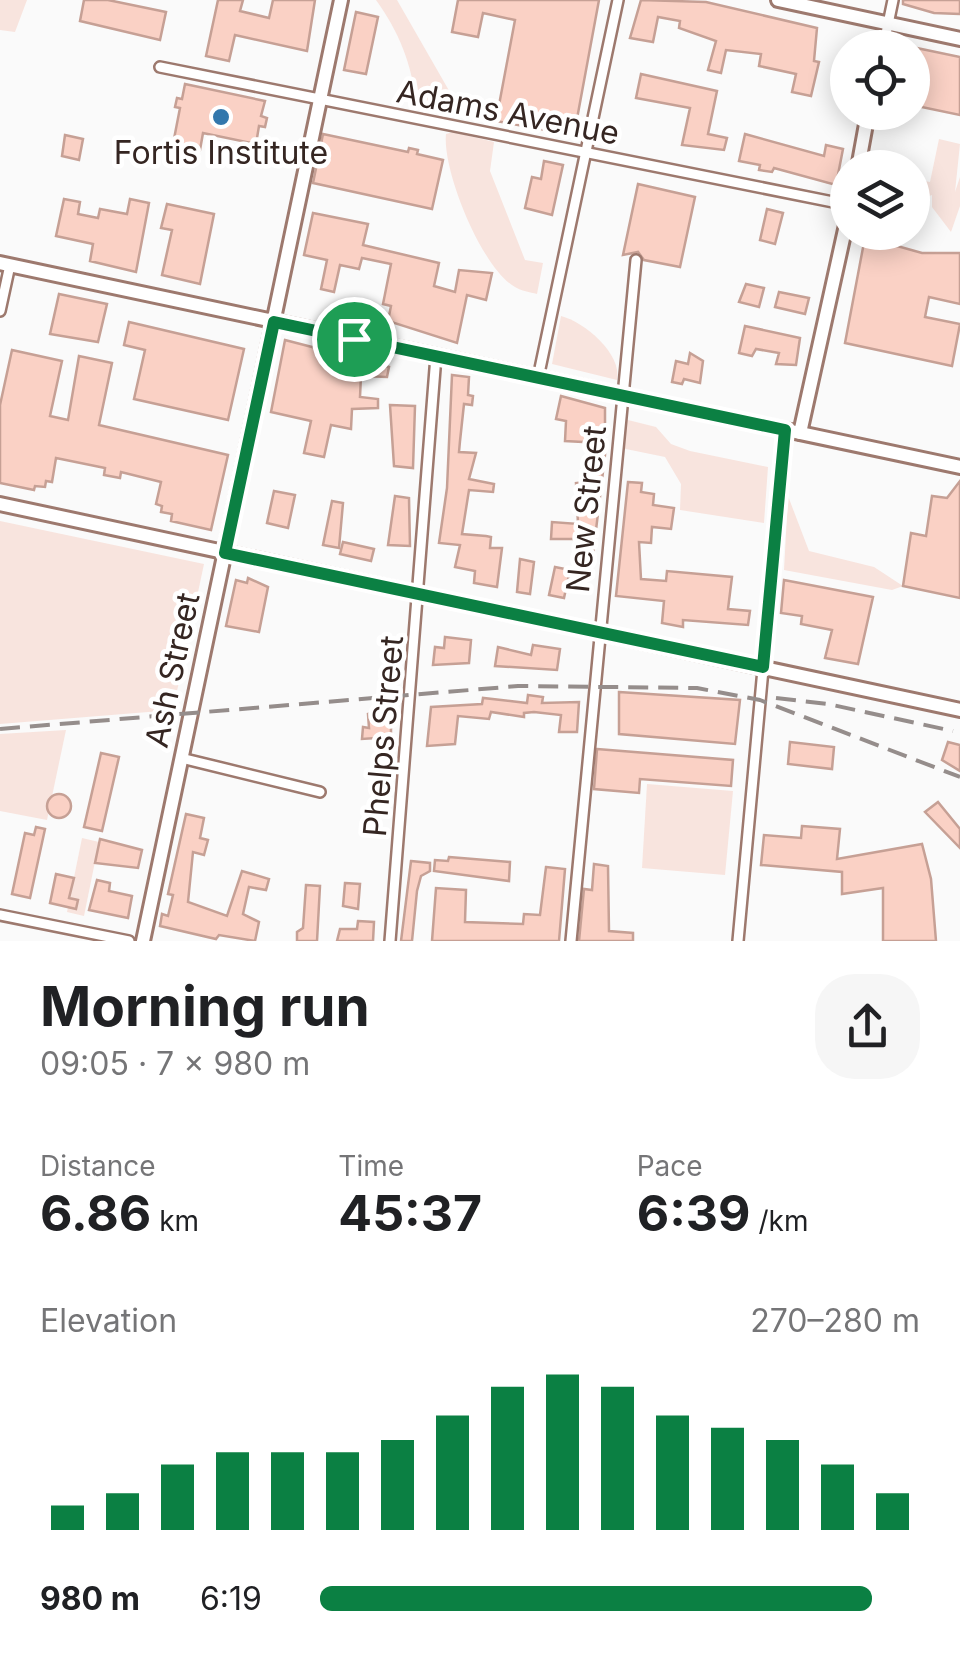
<!DOCTYPE html>
<meta charset="utf-8">
<style>
:root{--surface:#fff;--page:#f6f6f6;--text:#202124;--muted:#757577;--accent:#0b8043}
body{margin:0;font-family:Inter,sans-serif;background:var(--page);color:var(--text);height:100vh;display:flex;flex-direction:column;font-size:38px;white-space:nowrap}
*{box-sizing:border-box;margin:0}
p{font-size:32px;color:var(--muted)}
.icon{flex:none;width:55px;height:55px;fill:none;stroke:currentColor;stroke-width:2;stroke-linecap:round;stroke-linejoin:round}
.map{position:relative;height:941px;overflow:hidden}
.panel{display:flex;flex-direction:column;background:var(--surface);flex:1}
.panel>*{flex:none}
.buttons{position:absolute;left:830px;top:30px;display:grid;gap:20px}
.buttons a{display:grid;place-items:center;width:100px;height:100px;border-radius:50%;background:var(--surface);box-shadow:0 5px 25px #0003;font-size:50px}
.pin{position:absolute;display:grid;place-items:center;width:85px;height:85px;color:#fff;margin:-42px;border:5px solid #fff;border-radius:50%;box-shadow:0 2px 10px #0007}
.round{display:grid;place-items:center;flex:none;width:105px;height:105px;border-radius:40px;background:var(--page)}
.summary{display:flex;align-items:center;justify-content:space-between;height:170px;padding:0 40px}
h1{font-size:55px;font-weight:700;line-height:75px}
.metrics{display:grid;grid-template-columns:repeat(3,1fr);gap:15px;height:170px;padding:10px 40px}
.metrics div{display:grid;align-content:center}
.metrics b{font-size:50px;font-weight:700}
.metrics small{font-size:28px;font-weight:400}
.metrics p{font-size:28px}
.chart{height:280px;padding:20px 40px}
.chart p{display:flex;justify-content:space-between}
.chart svg{width:100%;height:180px;margin-top:10px;stroke:var(--accent);stroke-width:6}
ul{padding:0 40px;list-style:none;font-size:32px}
li{display:grid;grid-template-columns:160px 120px 1fr;align-items:center;height:75px}
li i{height:25px;border-radius:12px;background:var(--accent)}
.map>svg:first-child{display:block}
</style>
<div class="map">
<svg width="960" height="941" viewBox="0 0 960 941">
<rect width="100%" height="100%" fill="#fafafa"/>
<g fill="#f8e4de">
<path d="M0,0H27L15,32L0,30Z"/>
<path d="M376,0H397L459,108L416,103C412,64 399,32 376,0Z"/>
<path d="M453,132L494,142L490,171L525,260L543,263L537,294C530,292 521,291 515,287C482,269 442,170 446,134Z"/>
<path d="M939,139L960,144L955,192L960,177V206L951,232L932,207V195L924,198L919,209L913,206V179L930,182Z"/>
<path d="M561,316C584,322 622,353 617,380L552,364Z"/>
<path d="M624,419L656,427L671,444L690,451L768,467L764,523L680,510L681,484L665,457L621,448Z"/>
<path d="M788,496L809,551L874,567L903,586L892,590L784,570Z"/>
<path d="M0,521L204,564L173,710L0,724Z"/>
<path d="M66,730L47,820L0,811V734Z"/>
<path d="M647,784L733,791L725,875L642,868Z"/>
<path d="M82,838L99,842L84,916L67,912Z"/>
</g>
<g fill="#fad1c5" stroke="#c6a095" stroke-width="2.5">
<path d="M84,0H108L166,12L160,40L80,21Z"/>
<path d="M218,0H243L240,11L269,18L273,0H315L307,51L235,35L229,61L206,56Z"/>
<path d="M458,0H599L574,135L496,121L515,20L483,13L478,37L452,32Z"/>
<path d="M641,0L706,2L817,28L814,61L819,62L811,96L792,92L796,74L759,66L761,54L726,50L721,73L708,70L716,41L679,28L680,21L658,17L653,42L630,38Z"/>
<path d="M903,0H960V14L934,13L903,4Z"/>
<path d="M356,12L378,17L366,74L344,70Z"/>
<path d="M912,47L960,57V115L912,105Z"/>
<path d="M641,74L717,91L708,134L727,138L724,150L682,145L690,108L636,98Z"/>
<path d="M185,84L265,101L261,116L267,118L265,127L259,126L256,144L203,133L200,150L173,144L180,108L175,107L177,98L182,99Z"/>
<path d="M323,134L408,152L409,148L418,150L417,154L443,160L432,209L313,183Z"/>
<path d="M745,134L824,156L826,145L843,149L836,185L774,168L772,172L759,170L760,165L739,161Z"/>
<path d="M65,135L83,139L79,160L62,156Z"/>
<path d="M544,161L563,165L552,215L525,208L532,177L541,179Z"/>
<path d="M638,184L695,197L680,267L644,260L638,252L623,255Z"/>
<path d="M64,199L80,202L78,214L98,218L100,209L127,214L130,199L149,203L136,272L90,261L93,244L56,236Z"/>
<path d="M167,204L214,214L200,284L162,275L172,230L161,228Z"/>
<path d="M767,209L783,213L775,244L760,240Z"/>
<path d="M313,213L368,224L363,245L439,263L434,286L455,292L459,270L492,273L486,300L467,295L457,343L388,321L391,306L383,304L391,264L362,258L359,269L340,265L334,292L321,289L327,260L304,255Z"/>
<path d="M865,237L922,253H960V304L929,297L925,317L960,324L952,366L845,343Z"/>
<path d="M746,284L764,288L759,307L739,302Z"/>
<path d="M779,292L809,298L805,314L775,307Z"/>
<path d="M59,294L107,304L98,342L50,334Z"/>
<path d="M129,322L244,349L228,420L134,399L145,350L124,345Z"/>
<path d="M745,326L800,338L796,365L776,364L779,353L756,349L752,356L739,353Z"/>
<path d="M285,340L389,367L387,377L361,376L360,397L378,399V408L352,409L351,429L331,425L324,457L304,453L311,421L271,412Z"/>
<path d="M12,350L62,361L50,416L68,420L79,356L112,363L99,425L228,455L211,530L171,521L172,514L161,512L162,506L156,504L161,482L121,472L120,478L104,475L105,468L56,458L52,482L46,481L45,487L35,486L34,490L0,483V405Z"/>
<path d="M690,353L703,361L700,383L684,379L682,384L672,382L676,361L688,364Z"/>
<path d="M452,375L469,377L468,395L473,396L472,405L464,404L460,441L459,452L476,453L469,479L494,484L493,492L469,490L462,534L486,536L491,537L490,548H502L497,587L474,583L475,571L455,567L460,545L439,543L447,488Z"/>
<path d="M561,396L605,408V455L593,555H576L577,539H551L552,522L578,524L576,483L585,482L589,450L583,442L565,441L566,421L556,419Z"/>
<path d="M390,405L415,406L413,468L394,466Z"/>
<path d="M960,481V598L903,586L911,533L926,536L932,496L947,498Z"/>
<path d="M628,482L642,483L641,492L654,494L653,505L674,508L671,529L652,527L651,543L639,542L641,579L666,581L667,571L732,577L728,609L750,611L748,625L683,620V627L662,623L664,601L616,596Z"/>
<path d="M274,491L295,495L288,528L267,523Z"/>
<path d="M395,496L409,498L410,546L388,545Z"/>
<path d="M332,501L343,503L339,548L323,545Z"/>
<path d="M343,542L374,549L371,561L340,554Z"/>
<path d="M520,559L534,562L530,594L517,592Z"/>
<path d="M555,567L570,570L564,598L549,595Z"/>
<path d="M248,578L268,587L259,632L226,626L236,580L247,583Z"/>
<path d="M784,580L873,597L858,664L825,658L832,630L801,624L802,616L781,613Z"/>
<path d="M445,637L471,640L469,663L433,665L435,647L444,648Z"/>
<path d="M533,645L560,649L557,670L495,666L498,647L531,655Z"/>
<path d="M619,692L740,700L735,744L619,734Z"/>
<path d="M528,695L543,697L542,703L579,702L577,732H559L561,715L534,712L524,713V717L491,712L489,719L458,716L455,744L427,746L431,707L482,704L483,698L527,703Z"/>
<path d="M391,708V737L362,739L363,727L369,728L368,714Z"/>
<path d="M790,742L834,747L832,769L788,764Z"/>
<path d="M948,742L960,745V771L942,760Z"/>
<path d="M597,749L733,760L731,786L640,779L639,793L594,789Z"/>
<path d="M101,753L119,757L102,831L84,827Z"/>
<circle cx="59" cy="806" r="12"/>
<path d="M938,802L960,829V848L925,812Z"/>
<path d="M186,814L204,818L200,838L208,840L204,855L193,852L188,902L227,916L242,871L269,879L266,890L249,887L243,914L259,922L255,941L219,935L216,939L160,926L162,914L168,916L173,895L168,894Z"/>
<path d="M802,826L840,829L837,859L922,844L931,879L936,941H883V888L842,894V872L761,865L764,835L801,838Z"/>
<path d="M36,827L45,829L30,898L12,894L25,833L34,835Z"/>
<path d="M100,839L142,850L138,868L95,863Z"/>
<path d="M449,857L510,862L509,881L434,871L435,860L448,861Z"/>
<path d="M411,861L430,863V871L421,876L417,891L412,941H401Z"/>
<path d="M594,864L608,866L609,931L633,933V941H579L584,889L592,890Z"/>
<path d="M546,867L565,869L559,941H432L436,888L466,890L465,922L523,924L524,914L540,915Z"/>
<path d="M56,874L74,878L69,898L78,900L76,909L50,903Z"/>
<path d="M97,880L110,883L109,891L132,896L128,918L89,910Z"/>
<path d="M345,883L360,884L358,909L343,906Z"/>
<path d="M306,885L320,886L317,941H297V932L303,928Z"/>
<path d="M358,921L374,922L373,941H337L340,929H357Z"/>
</g>
<g fill="none" stroke-linecap="round" stroke-linejoin="round">
<defs>
<g id="street">
<path d="M883,48L893,0"/>
<path d="M160,67L848,205"/>
<path d="M0,311L10,265"/>
<path d="M538,378L618,0"/>
<path d="M181,758L320,792"/>
<path d="M0,915L129,941"/>
<path d="M390,941L436,356"/>
<path d="M571,941L636,260"/>
<path d="M738,941L785,430"/>
</g>
<g id="secondary">
<path d="M778,0L960,39"/>
<path d="M858,168L868,113"/>
<path d="M0,263L960,467"/>
<path d="M800,433L848,216"/>
<path d="M0,504L960,710"/>
<path d="M143,941L341,0"/>
</g>
</defs>
<use href="#street" stroke="#9d796e" stroke-width="14"/>
<use href="#secondary" stroke="#9d796e" stroke-width="18"/>
<use href="#street" stroke="#fff" stroke-width="9"/>
<use href="#secondary" stroke="#fff" stroke-width="12"/>
<g stroke="#958d8b" stroke-width="4" stroke-dasharray="20 10" stroke-linecap="butt">
<path d="M776,698L828,704L953,731"/>
<path d="M0,729L518,686L697,688L760,700L960,777"/>
</g>
</g>
<g fill="none" stroke-linecap="round" stroke-linejoin="round">
<defs>
<path id="route" d="M274,322L785,430L763,667L225,553Z"/>
</defs>
<use href="#route" stroke="#fff" stroke-width="20"/>
<use href="#route" stroke="#0b8043" stroke-width="12"/>
</g>
<circle fill="#3377ac" stroke="#fff" stroke-width="4" cx="221" cy="117" r="10"/>
<g text-anchor="middle" dominant-baseline="central" stroke-width="9" stroke-linejoin="round" paint-order="stroke">
<g font-size="32" fill="#352622" stroke="#fff">
<text transform="translate(508 112) rotate(11)">Adams Avenue</text>
<text transform="translate(586 509) rotate(-84)">New Street</text>
<text transform="translate(172 670) rotate(-78)">Ash Street</text>
<text transform="translate(383 736) rotate(-85)">Phelps Street</text>
</g>
<g font-size="32" fill="#352622" stroke="#fff">
<text x="221" y="152">Fortis Institute</text>
</g>
</g>
</svg>
<div class="buttons">
<a><svg class="icon" aria-label="locate" viewBox="0 0 24 24"><circle cx="12" cy="12" r="6"/><path d="M12 2v4M12 18v4M2 12h4M18 12h4"/></svg></a>
<a><svg class="icon" aria-label="layers" viewBox="0 0 24 24"><path d="M12 4l9 5-9 5-9-5zM3 14l9 5 9-5"/></svg></a>
</div>
<div class="pin" style="left:354px;top:339px;background:#1e9e55"><svg class="icon" aria-label="arrive" viewBox="0 0 24 24"><path d="M6 21V4h12l-3 4 3 4H6"/></svg></div>
</div>
<section class="panel">
<div class="summary"><div><h1>Morning run</h1><p>09:05 · 7 × 980 m</p></div><a class="round"><svg class="icon" aria-label="share" viewBox="0 0 24 24"><path d="M12 15V3M7 8l5-5 5 5M5 13v7h14v-7"/></svg></a></div>
<div class="metrics">
<div><p>Distance</p><b>6.86<small> km</small></b></div>
<div><p>Time</p><b>45:37</b></div>
<div><p>Pace</p><b>6:39<small> /km</small></b></div>
</div>
<div class="chart"><p><span>Elevation</span>270–280 m</p>
<svg viewBox="0 0 160 44" preserveAspectRatio="none"><path d="M5 44V38M15 44V35M25 44V28M35 44V25M45 44V25M55 44V25M65 44V22M75 44V16M85 44V9M95 44V6M105 44V9M115 44V16M125 44V19M135 44V22M145 44V28M155 44V35"/></svg>
</div>
<ul>
<li><b>980 m</b>6:19<i style="width:92%"></i></li>
</ul>
</section>
